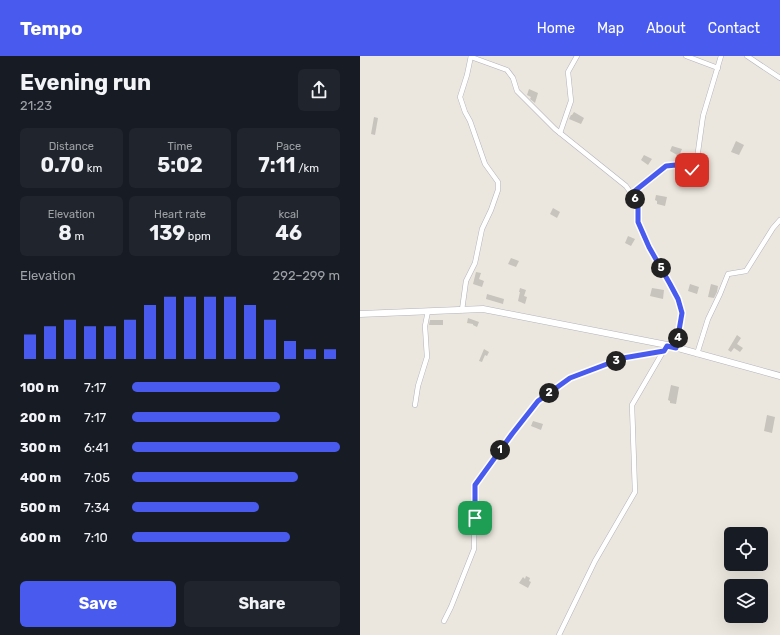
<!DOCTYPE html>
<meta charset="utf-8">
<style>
:root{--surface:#171b24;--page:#20242c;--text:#f1f3f6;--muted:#9ea1a6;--accent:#495bee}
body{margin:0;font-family:Rubik,sans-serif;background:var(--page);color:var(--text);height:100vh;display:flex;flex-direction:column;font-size:15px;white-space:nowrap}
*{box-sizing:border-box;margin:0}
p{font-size:13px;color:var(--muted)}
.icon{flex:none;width:22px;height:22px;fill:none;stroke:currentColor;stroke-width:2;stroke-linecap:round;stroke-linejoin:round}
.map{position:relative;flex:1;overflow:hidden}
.drawer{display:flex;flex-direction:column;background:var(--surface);width:360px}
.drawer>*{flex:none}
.controls{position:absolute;left:364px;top:471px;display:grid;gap:8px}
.controls a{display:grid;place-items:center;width:44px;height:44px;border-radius:6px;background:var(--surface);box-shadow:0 4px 16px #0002;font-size:20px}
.pin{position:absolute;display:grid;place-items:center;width:34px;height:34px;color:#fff;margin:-17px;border-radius:8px;box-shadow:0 2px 6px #0006}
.km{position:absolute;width:20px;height:20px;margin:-10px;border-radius:50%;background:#222;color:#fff;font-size:11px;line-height:20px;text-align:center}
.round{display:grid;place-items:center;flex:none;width:42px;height:42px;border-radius:6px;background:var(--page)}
.overview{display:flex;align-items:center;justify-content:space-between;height:68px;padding:0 20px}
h1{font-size:22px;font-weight:700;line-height:30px}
.figures{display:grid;grid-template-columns:repeat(3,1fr);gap:6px;height:68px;padding:4px 20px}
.figures div{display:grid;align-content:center;border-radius:6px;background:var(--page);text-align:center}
.figures b{font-size:20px;font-weight:700}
.figures small{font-size:11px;font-weight:400}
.figures p{font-size:11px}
.chart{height:112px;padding:8px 20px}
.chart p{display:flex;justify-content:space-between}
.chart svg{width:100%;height:72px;margin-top:4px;stroke:var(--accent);stroke-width:6}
.button{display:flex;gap:8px;margin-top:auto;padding:8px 20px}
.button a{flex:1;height:46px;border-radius:6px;background:var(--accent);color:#fff;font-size:16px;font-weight:700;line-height:46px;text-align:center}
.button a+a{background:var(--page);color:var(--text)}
ul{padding:0 20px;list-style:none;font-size:13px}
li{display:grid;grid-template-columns:64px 48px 1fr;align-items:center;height:30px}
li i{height:10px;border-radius:5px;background:var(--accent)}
header{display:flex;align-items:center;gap:24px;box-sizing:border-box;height:56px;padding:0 20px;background:var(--accent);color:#fff}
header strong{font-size:19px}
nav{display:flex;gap:22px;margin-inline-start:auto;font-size:14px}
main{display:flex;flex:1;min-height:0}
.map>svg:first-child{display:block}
</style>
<header>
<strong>Tempo</strong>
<nav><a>Home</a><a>Map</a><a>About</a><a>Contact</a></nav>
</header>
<main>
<section class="drawer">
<div class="overview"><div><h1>Evening run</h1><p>21:23</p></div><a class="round"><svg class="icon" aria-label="share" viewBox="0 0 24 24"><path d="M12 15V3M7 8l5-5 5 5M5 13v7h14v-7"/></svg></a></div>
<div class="figures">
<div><p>Distance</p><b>0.70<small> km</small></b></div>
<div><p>Time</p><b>5:02</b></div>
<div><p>Pace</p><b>7:11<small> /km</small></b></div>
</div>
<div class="figures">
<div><p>Elevation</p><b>8<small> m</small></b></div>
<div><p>Heart rate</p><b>139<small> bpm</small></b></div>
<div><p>kcal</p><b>46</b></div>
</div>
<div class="chart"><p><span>Elevation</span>292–299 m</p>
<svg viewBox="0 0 160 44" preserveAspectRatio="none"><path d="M5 44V29M15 44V24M25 44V20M35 44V24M45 44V24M55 44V20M65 44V11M75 44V6M85 44V6M95 44V6M105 44V6M115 44V11M125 44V20M135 44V33M145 44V38M155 44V38"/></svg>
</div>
<ul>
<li><b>100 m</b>7:17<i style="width:71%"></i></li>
<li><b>200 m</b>7:17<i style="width:71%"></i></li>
<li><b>300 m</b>6:41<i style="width:100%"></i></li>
<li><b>400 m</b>7:05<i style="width:80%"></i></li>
<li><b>500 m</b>7:34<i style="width:61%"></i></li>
<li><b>600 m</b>7:10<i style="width:76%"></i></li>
</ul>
<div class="button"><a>Save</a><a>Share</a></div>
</section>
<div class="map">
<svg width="420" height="579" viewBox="0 0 420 579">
<rect width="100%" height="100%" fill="#ece7de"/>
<g fill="#c7c3bd">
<path d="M169,33L178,37L175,47L170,43L171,41L167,39Z"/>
<path d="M214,56L224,62L221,68L209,63L211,59H212Z"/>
<path d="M14,61L18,62L15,79L11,78Z"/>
<path d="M376,85L384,89L379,99L371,96Z"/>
<path d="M312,90L322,93L319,100L310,95Z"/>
<path d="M284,99L292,103L288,109L281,104Z"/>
<path d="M296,139L307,141L305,150L297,148V145L295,144Z"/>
<path d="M193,152L200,156L197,162L190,158Z"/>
<path d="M268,180L275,183L271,190L265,187Z"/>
<path d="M151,202L159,205L156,211L148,208Z"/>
<path d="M116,216L121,217L119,223L124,225L122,231L113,228Z"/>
<path d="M330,228L339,231L337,238L328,235Z"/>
<path d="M351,228L358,230L357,236L354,242L348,241Z"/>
<path d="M160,232L166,234L164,240L167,241L165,248L158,245L160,236H159Z"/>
<path d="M292,232L304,234L303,243L290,240Z"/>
<path d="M127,238L144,243L143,248L126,243Z"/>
<path d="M108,262L119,266L117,271L113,269V268L107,267Z"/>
<path d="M70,264H83V269H69Z"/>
<path d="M377,279L381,282L377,288L383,292L380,296L374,292L371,296L368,294Z"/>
<path d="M124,293L129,296L127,300L125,299L122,306L119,305Z"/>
<path d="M311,329L319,331L316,348L310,347V345L308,344Z"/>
<path d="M407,359L415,361L412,377L404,375Z"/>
<path d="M173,365L183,368L181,374L171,370Z"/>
<path d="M166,520L170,522L169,525L171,526L168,532L159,527L163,521L165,523Z"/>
</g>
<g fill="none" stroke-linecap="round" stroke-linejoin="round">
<defs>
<g id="street">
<path d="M326,0L358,12"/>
<path d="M387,0L420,22"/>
<path d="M111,1L147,14L153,22L157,35L195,73L266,130L278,147V166L289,191L311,228L318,243L322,257L316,292"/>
<path d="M200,77L211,45L208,16L217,0"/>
<path d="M271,138L306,110L316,109L327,115L332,114L336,110L343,60L361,0"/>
<path d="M102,254L106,225L115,207L122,173L131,154L138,134V126L125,108L110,65L105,56L100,41L107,19L111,0"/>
<path d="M337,298L348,263L360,238L368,218L386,215L413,172L420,164"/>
<path d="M55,349L58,330L67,301L65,270L68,255"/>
<path d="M84,565L91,551L114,493L115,429L152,378L178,345L210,322L263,302L304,295"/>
<path d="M199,579L235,505L275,436L272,349L304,294"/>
</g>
<path id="secondary" d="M0,258L123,253L307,289L420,320"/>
</defs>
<use href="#street" stroke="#b1b3bd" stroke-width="5.5"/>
<use href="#secondary" stroke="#b1b3bd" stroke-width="7"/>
<use href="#street" stroke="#fff" stroke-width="4.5"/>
<use href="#secondary" stroke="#fff" stroke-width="6"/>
</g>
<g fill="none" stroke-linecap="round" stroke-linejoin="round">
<defs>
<path id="route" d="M115,462V429L152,378L178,345L210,322L263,302L304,295L307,290L316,292L322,257L318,243L310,228L289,191L278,166V147L271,138L306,110L316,109L327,115L332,114"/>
</defs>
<use href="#route" stroke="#fff" stroke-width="8"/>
<use href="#route" stroke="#495bee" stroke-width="5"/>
</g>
</svg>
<div class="controls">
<a><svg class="icon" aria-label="locate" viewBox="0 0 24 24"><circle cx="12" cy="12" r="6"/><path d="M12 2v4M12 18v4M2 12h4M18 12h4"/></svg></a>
<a><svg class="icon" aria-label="layers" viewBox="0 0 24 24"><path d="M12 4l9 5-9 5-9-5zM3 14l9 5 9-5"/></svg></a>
</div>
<div class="pin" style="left:115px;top:462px;background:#1e9e55"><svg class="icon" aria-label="arrive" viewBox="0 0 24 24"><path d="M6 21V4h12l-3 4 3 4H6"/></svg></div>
<div class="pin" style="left:332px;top:114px;background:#d93025"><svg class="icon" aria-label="check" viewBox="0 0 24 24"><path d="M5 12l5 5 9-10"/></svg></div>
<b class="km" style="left:140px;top:394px">1</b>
<b class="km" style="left:189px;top:337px">2</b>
<b class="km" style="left:256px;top:305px">3</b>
<b class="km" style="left:318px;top:282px">4</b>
<b class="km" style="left:301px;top:212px">5</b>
<b class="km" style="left:275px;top:143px">6</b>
</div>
</main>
